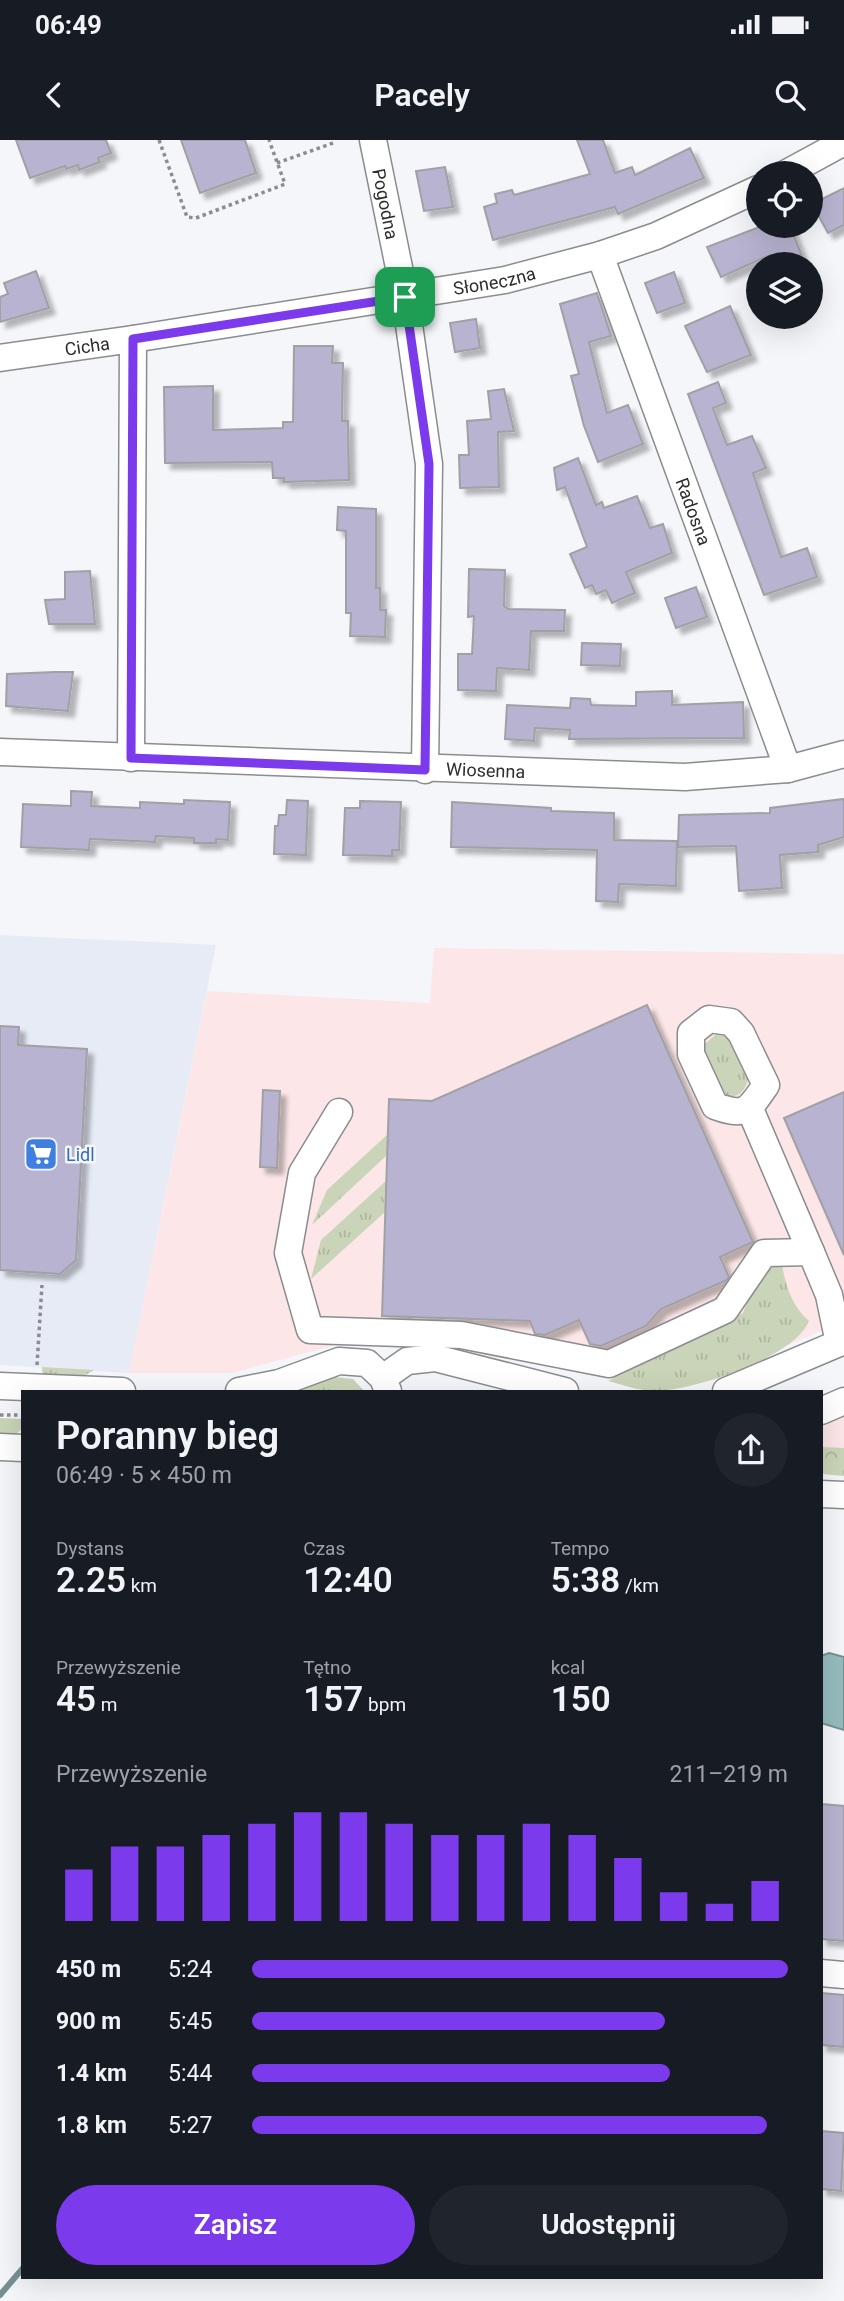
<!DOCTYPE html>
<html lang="pl">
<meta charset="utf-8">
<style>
:root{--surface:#171b24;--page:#20242c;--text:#f1f3f6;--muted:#9ea1a6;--accent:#7c3aed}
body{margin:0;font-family:Roboto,sans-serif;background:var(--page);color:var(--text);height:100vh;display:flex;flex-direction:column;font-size:26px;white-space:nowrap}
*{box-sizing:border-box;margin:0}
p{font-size:23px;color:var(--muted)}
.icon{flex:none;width:38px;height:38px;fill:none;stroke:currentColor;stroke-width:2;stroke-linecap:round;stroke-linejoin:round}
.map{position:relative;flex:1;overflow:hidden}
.side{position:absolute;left:21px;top:1250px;width:802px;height:889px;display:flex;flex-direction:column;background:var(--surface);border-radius:0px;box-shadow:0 7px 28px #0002}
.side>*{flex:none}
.controls{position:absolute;left:746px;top:21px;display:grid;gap:14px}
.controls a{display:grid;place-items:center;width:77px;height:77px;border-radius:50%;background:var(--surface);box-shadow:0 7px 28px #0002;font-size:35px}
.pin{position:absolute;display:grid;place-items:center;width:60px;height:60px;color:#fff;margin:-30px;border-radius:14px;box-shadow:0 4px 10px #0006}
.round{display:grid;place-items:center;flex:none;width:74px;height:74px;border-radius:37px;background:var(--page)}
.summary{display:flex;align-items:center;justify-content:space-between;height:119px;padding:0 35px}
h1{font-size:38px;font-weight:600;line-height:52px}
.metrics{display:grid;grid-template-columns:repeat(3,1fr);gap:10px;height:119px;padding:7px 35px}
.metrics div{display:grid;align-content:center}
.metrics b{font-size:35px;font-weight:600}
.metrics small{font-size:19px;font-weight:400}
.metrics p{font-size:19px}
.chart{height:196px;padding:14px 35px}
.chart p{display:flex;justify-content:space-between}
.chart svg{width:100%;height:126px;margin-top:7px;stroke:var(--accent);stroke-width:6}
.cta{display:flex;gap:14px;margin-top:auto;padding:14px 35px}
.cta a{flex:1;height:80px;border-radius:42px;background:var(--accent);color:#fff;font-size:28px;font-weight:600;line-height:80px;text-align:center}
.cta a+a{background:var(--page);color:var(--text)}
ul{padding:0 35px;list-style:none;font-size:23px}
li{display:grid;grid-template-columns:112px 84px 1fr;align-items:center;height:52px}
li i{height:18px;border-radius:9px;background:var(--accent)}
.status{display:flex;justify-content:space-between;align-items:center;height:49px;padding:0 35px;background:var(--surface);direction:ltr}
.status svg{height:19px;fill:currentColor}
header{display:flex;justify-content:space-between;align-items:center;height:91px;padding:0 35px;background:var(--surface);font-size:32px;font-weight:600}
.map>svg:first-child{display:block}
</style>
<div class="status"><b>06:49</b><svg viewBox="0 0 49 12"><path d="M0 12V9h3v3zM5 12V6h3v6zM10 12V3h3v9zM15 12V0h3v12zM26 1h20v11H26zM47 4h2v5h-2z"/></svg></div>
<header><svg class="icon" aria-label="back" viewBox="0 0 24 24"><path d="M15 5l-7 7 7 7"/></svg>Pacely<svg class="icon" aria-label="search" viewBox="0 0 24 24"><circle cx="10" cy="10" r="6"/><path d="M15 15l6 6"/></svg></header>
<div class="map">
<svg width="844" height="2161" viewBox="0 0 844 2161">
<defs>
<pattern id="grass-tufts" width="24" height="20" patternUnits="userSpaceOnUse" patternTransform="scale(1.75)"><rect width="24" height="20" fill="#cad4b8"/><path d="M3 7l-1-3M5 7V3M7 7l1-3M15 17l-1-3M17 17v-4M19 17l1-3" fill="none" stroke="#aeb69e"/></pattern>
<pattern id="forest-crowns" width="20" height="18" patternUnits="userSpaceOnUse" patternTransform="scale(1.75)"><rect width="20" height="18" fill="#cad4b8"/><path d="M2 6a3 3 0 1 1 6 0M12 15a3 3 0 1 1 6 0" fill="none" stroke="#aeb69e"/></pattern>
<filter id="shadow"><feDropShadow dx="6" dy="6" stdDeviation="2" flood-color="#0004"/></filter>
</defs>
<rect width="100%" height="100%" fill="#f4f6fa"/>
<path fill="#e7ebf6" d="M0,795L216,805L129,1233L0,1225Z"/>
<g fill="#fce6e7">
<path d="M434,808L844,814V1181L718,1235L657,1246L422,1203L411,1206L339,1204L232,1233H129L207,851L430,863Z"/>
<path d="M844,1277V1316L821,1315V1287Z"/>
</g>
<g fill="url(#grass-tufts)">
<path d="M716,894L728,895L749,935C746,950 741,957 725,957L701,908Z"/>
<path d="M388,994L387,1015L312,1085L327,1050Z"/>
<path d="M387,1040L386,1071L311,1139L321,1100Z"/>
<path d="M782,1125C786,1147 792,1166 809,1181C794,1218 694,1250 656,1251C640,1251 623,1245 608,1241L743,1173L756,1139L766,1126Z"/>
<path d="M42,1227L94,1230L77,1240L43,1238Z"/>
<path d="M326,1236L353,1239L364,1251H286Z"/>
<path d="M0,1278L23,1279V1288L15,1295H0Z"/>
</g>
<path fill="url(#forest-crowns)" d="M821,1307L844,1308V1336L821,1334Z"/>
<path fill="#96bcbe" stroke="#769193" stroke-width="2" d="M829,1513L844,1517V1590L821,1583V1516Z"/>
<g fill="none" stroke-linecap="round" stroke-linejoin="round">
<path stroke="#769193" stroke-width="6" d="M0,2155L23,2128"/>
</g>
<g fill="#b8b3d0" stroke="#a1a0a4" stroke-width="2" filter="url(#shadow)">
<path d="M16,0H106L111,13L98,18L100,22L79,30L78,25L66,29L65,26L30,38Z"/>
<path d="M181,0H245L256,33L200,53Z"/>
<path d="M577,0H603L615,33L632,27L635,35L690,8L704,38L618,74L615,67L493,100L484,67L497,63L495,54L512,50L514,55L590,34Z"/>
<path d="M445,27L453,67L424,71L416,31Z"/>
<path d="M844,48V85L828,93L812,64Z"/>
<path d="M762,86H790L805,124H780L770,115L721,137L707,107Z"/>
<path d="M36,131L49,168L0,182V157L8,154L4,143Z"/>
<path d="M674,132L685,163L657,173L645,143Z"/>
<path d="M597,153L611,196L589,202L607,273L628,265L643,304L598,322L584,286L571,236L579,234L560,164Z"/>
<path d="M730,166L751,215L707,232L685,186Z"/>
<path d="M476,179L480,208L455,212L450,183Z"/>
<path d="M294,206H333L332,223H343L342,281H348L349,340L284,342V338H273L272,322L165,323L164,247L213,246V290L283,288V282H293Z"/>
<path d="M718,242L726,263L713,268L727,305L752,296L766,328L753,333L781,417L807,408L817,437L764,455L688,254Z"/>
<path d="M504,249L514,291L498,292L499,347L460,348L459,315H469L467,281L491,279L488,251Z"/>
<path d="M578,318L596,365L602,362L604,368L637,356L650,388L663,384L672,413L626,432L635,453L612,463L606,450L596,454L592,445L585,448L570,414L587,407L565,347L557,350L554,328Z"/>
<path d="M338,367L376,369V448H380V470H386L385,497L350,496L351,473H346V391L337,390Z"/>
<path d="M469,429L505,430L504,466L508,469L565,470L564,491H531L529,530L497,528L496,551L458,550V514H472L474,476L468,477Z"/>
<path d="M90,431L95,484H49L45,460L65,459V432Z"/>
<path d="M696,447L707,477L676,488L665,458Z"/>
<path d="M582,503L621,504L620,526L581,525Z"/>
<path d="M55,532H73L68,571L6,566L7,534Z"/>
<path d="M672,551V565L743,562L744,598L569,599L570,590L535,588L534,601L505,599L507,565L570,568L571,558L590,559L591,565L636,566V552Z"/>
<path d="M71,651L92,652L91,666L140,668V662L184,664V660L230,662L228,700L216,699V703H194V698L156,696L155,702L90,699L89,710L21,707L23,664L71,666Z"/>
<path d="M844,659V697L818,705V712L780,715L782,748L739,751L736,706L678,707L679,675L770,673V668Z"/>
<path d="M287,660L308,661L306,715L274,714L275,686H278L279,675H286Z"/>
<path d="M360,661L401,662L399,710H392V716L343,715L345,668H360Z"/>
<path d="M452,662L551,668V671L614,673V700L677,701L676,746L619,744L618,762L596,761L597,710L451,707Z"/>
<path d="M647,865L753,1102L720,1117L729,1137L727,1140L661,1169L646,1186L601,1206L590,1204L579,1180L545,1195L535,1194L530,1181L382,1176L389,959L432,961Z"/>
<path d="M0,886L19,887L18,905L87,909L76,1120L60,1134L0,1130Z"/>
<path d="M263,950L280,951L277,1028L260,1027Z"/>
<path d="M844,952V1115L784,978Z"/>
<path d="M821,1664L844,1666V1801L821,1799Z"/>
<path d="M821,1853L844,1855V1907L821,1905Z"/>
<path d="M821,1991L844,1993L841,2051L821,2049Z"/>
</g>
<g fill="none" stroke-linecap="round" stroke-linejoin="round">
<defs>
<g id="minor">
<path id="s1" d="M373,0L405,157L429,324L425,630"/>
<path d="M787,33L844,2"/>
<path id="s2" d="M600,115L788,629"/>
<path id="s3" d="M133,199L505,140L600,115L656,96L758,49"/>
<path id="s4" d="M0,218L133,199L131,618"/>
<path id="s5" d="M0,612L685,637L788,629L844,614"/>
<path d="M709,879L731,882L741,893L766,945C748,971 746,977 715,966L691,914V893Z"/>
<path d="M750,969L811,1112"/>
<path d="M339,972L302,1033L288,1113L310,1190L461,1195L609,1224L725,1170L764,1113L811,1112L829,1155L839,1203"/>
<path d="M0,1246L122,1251"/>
<path d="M239,1251L279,1243L339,1221L367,1223L383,1238"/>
<path d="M388,1251L383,1238L407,1221L435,1218L565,1251"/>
<path d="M726,1251L844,1201"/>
<path d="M821,1271L844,1261"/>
<path d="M0,1307L23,1308"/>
<path d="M821,1354L844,1355"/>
<path d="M821,1833L844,1835"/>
</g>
</defs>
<use href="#minor" stroke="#8a8c8f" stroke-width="29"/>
<g stroke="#8c8d90" stroke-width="3.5" stroke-dasharray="3.5 3.5" stroke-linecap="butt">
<path d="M159,0L187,77L196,78L285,44L269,0"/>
<path d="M277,23L336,2"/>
<path d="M37,1225L42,1145"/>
<path d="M0,1275H23"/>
</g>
<use href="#minor" stroke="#fff" stroke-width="26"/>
</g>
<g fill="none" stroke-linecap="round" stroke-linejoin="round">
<defs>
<path id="route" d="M405,157L429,324L425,630L131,618L133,199Z"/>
</defs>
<use href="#route" stroke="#fff" stroke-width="14"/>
<use href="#route" stroke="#7c3aed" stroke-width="9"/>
</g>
<defs>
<symbol id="supermarket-square" viewBox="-11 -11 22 22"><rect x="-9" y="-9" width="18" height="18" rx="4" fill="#3f7fe0" stroke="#f4f6fa"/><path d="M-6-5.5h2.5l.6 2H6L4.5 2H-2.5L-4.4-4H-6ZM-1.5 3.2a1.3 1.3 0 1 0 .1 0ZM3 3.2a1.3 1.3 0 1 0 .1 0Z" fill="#fff"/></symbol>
</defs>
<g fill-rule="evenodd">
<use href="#supermarket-square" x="22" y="995" width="38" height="38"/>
</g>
<g text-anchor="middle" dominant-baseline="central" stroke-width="5" stroke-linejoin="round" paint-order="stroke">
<g font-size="18" fill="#2d2d2f" stroke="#f4f6fa">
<text stroke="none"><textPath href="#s1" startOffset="65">Pogodna</textPath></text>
<text stroke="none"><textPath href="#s3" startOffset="366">Słoneczna</textPath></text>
<text stroke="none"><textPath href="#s4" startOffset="88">Cicha</textPath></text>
<text stroke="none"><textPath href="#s2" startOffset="273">Radosna</textPath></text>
<text stroke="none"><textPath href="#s5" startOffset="486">Wiosenna</textPath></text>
</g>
<g font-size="18" fill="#366cbe" stroke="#f4f6fa" text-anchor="start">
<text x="66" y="1014">Lidl</text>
</g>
</g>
</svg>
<div class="controls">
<a><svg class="icon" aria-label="locate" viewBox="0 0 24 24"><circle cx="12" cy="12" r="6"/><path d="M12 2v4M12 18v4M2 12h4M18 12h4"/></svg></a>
<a><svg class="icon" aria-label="layers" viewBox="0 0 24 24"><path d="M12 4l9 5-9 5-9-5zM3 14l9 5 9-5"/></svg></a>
</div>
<div class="pin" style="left:405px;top:157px;background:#1e9e55"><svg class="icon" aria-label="arrive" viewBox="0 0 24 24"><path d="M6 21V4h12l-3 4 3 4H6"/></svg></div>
<section class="side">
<div class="summary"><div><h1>Poranny bieg</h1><p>06:49 · 5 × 450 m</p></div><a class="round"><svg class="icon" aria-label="share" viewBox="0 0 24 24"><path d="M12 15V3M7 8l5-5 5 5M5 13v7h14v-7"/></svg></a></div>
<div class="metrics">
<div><p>Dystans</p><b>2.25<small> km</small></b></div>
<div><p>Czas</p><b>12:40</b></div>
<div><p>Tempo</p><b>5:38<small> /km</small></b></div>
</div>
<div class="metrics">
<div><p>Przewyższenie</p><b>45<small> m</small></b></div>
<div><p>Tętno</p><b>157<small> bpm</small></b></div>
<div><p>kcal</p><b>150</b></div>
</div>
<div class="chart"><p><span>Przewyższenie</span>211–219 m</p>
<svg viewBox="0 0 160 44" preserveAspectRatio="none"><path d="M5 44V26M15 44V18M25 44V18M35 44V14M45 44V10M55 44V6M65 44V6M75 44V10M85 44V14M95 44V14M105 44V10M115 44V14M125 44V22M135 44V34M145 44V38M155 44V30"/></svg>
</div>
<ul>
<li><b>450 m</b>5:24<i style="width:100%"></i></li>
<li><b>900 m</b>5:45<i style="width:77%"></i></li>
<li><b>1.4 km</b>5:44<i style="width:78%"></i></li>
<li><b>1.8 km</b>5:27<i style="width:96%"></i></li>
</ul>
<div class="cta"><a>Zapisz</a><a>Udostępnij</a></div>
</section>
</div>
